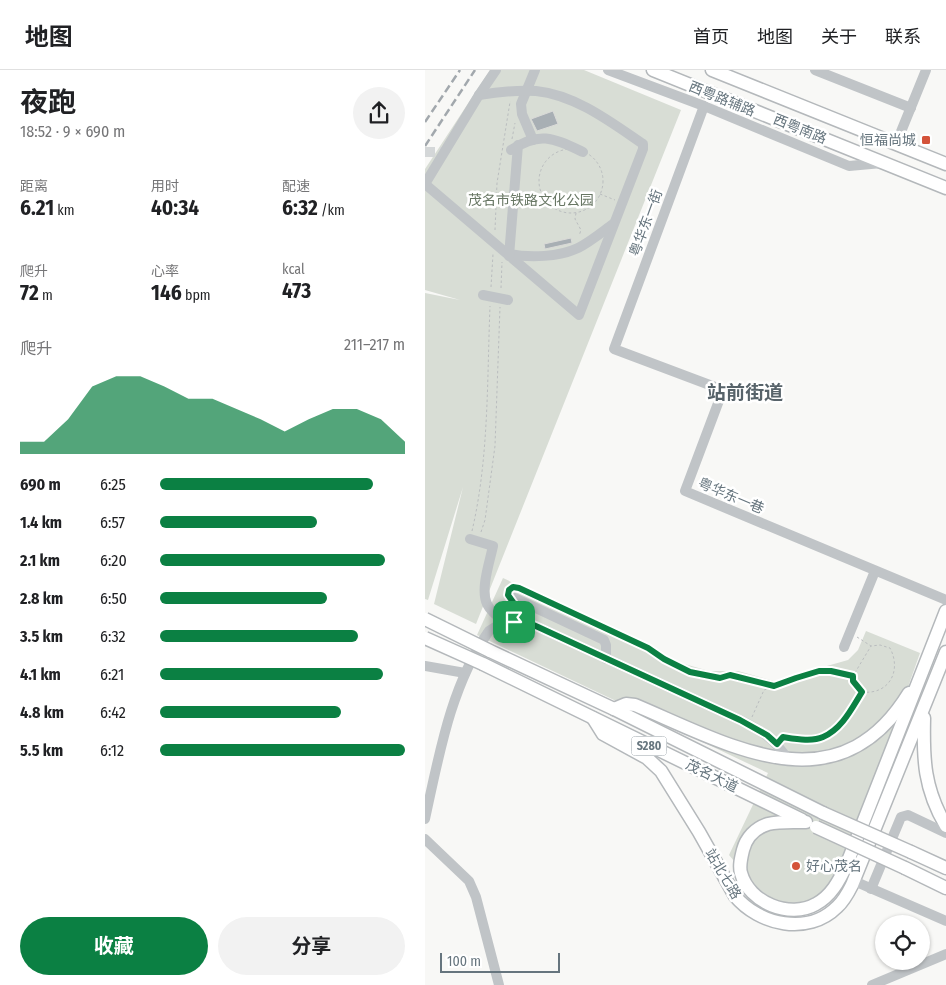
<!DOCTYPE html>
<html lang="zh">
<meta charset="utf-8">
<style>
:root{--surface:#fff;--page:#f2f2f2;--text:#202124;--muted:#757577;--line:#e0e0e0;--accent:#0b8043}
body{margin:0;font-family:"Fira Sans Condensed","Noto Sans SC",sans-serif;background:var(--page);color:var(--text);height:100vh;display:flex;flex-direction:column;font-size:19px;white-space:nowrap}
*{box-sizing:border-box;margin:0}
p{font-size:16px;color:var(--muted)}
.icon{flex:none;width:28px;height:28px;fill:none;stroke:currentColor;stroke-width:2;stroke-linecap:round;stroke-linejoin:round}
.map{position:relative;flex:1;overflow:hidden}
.details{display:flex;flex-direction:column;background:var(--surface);width:425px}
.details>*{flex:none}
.fabs{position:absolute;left:450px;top:845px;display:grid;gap:10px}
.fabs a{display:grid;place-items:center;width:55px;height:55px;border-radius:50%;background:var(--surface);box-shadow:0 1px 4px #0004;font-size:25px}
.scale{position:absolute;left:15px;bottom:12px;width:120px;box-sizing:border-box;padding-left:5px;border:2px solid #66757e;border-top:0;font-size:14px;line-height:18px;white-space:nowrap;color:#66757e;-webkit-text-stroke:4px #fff;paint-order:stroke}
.pin{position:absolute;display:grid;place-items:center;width:42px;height:42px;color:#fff;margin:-21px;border-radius:10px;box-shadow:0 2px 8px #0006}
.round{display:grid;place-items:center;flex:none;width:52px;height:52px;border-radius:26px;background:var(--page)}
.headline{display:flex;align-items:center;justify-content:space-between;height:85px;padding:0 20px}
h1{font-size:28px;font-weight:700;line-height:38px}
.figures{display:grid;grid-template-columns:repeat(3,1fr);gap:8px;height:85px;padding:5px 20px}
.figures div{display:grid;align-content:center}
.figures b{font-size:21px;font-weight:700}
.figures small{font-size:14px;font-weight:400}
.figures p{font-size:14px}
.chart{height:140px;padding:10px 20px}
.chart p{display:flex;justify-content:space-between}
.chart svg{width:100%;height:90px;margin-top:5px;fill:var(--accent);opacity:.7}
.button{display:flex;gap:10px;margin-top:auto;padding:10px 20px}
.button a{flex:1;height:58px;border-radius:30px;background:var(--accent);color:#fff;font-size:20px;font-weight:700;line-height:58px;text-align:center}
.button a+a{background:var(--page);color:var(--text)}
ul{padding:0 20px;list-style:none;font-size:16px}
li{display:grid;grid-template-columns:80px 60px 1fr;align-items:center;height:38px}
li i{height:12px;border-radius:6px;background:var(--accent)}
header{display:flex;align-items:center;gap:30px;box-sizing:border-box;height:70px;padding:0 25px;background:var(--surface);border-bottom:1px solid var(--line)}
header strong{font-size:24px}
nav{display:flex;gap:28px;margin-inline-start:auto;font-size:18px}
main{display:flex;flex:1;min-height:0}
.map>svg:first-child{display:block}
</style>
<header>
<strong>地图</strong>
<nav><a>首页</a><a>地图</a><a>关于</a><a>联系</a></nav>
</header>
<main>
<section class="details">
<div class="headline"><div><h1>夜跑</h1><p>18:52 · 9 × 690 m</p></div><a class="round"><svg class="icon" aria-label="share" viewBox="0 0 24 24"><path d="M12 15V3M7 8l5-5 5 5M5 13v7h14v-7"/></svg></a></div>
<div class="figures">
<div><p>距离</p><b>6.21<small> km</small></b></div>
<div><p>用时</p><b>40:34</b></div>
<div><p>配速</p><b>6:32<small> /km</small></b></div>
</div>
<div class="figures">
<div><p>爬升</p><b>72<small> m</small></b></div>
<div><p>心率</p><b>146<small> bpm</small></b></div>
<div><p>kcal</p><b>473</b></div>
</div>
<div class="chart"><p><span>爬升</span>211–217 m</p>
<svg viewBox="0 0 160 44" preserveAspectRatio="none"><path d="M0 44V38L10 38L20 27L30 11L40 6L50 6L60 11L70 17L80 17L90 22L100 27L110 33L120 27L130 22L140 22L150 27L160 38V44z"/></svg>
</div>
<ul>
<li><b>690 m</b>6:25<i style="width:87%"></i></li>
<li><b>1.4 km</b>6:57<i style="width:64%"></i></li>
<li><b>2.1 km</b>6:20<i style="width:92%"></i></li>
<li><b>2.8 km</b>6:50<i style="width:68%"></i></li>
<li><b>3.5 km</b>6:32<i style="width:81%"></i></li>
<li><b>4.1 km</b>6:21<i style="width:91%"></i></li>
<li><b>4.8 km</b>6:42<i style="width:74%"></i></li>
<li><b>5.5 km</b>6:12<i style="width:100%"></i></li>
</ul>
<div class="button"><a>收藏</a><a>分享</a></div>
</section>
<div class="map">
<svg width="521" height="915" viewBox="0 0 521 915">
<rect width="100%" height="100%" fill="#f8f8f6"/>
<g fill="#d8ddd5">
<path d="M65,0H159L256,40L51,554L9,534L38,417L3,530L0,529V223L35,230L0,220V99Z"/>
<path d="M78,508L256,593L284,601H313L349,611L423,590L433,580L441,561L495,583C473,644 454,708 427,768C420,785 414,803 403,819C397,827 382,838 371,837C340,833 323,807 304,785L343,703L52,565Z"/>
</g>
<g fill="#a8afb4" stroke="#dadad8">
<path d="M128,41L133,54L112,61L106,49Z"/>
<path d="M146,168L147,173L120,179L119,174Z"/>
</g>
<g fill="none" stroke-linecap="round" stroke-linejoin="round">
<path stroke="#d4d7d8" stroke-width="10" stroke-dasharray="10 5" stroke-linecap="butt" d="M0,82H19"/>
<defs>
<g id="major">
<path d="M228,0L521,118"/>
<path d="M287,0L521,94"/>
<path d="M65,581L189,639L398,743"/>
<path d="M58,594L377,750"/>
<path d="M189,639L201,634L210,635C305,675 412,740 484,623"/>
<path d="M168,648L178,664L222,688L236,701L274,762L310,826C334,855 383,866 412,837C419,831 423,823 427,815L521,582"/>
<path d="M499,648C498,689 499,719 521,756"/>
<path d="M381,752C368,752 355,751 343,754C330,758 321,768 318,780C316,788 314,796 316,803C324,833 365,849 391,834C406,826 414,811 421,796L521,541"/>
<path d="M486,782L521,798"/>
<path d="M480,798L521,818"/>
</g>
</defs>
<use href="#major" stroke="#b4b8bb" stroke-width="15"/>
<g stroke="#babdbf" stroke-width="1" stroke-dasharray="2.5 2.5" stroke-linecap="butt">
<path d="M87,69L90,53"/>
<circle cx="146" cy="111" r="32"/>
<path d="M175,124L190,130"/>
<path d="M151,143L150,149L156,160L154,166"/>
<path d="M70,160L72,113L85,32H86"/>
<path d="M66,217L68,184"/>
<path d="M76,218L77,192"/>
<path d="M47,461C64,388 62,311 65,236"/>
<path d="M56,462L60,450L70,376L75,237"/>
<path d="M90,517L208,571L265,602L295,608L305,605L349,617"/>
<path d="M432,567L446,576L455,575L465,578C477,601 464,625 437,622L428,611V606L446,576"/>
<path d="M327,647L339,620C357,614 377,602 396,601C407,600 417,603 428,605"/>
<path d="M358,668C364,667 371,670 377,670C409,670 422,647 437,623"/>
</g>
<g stroke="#c0c4c7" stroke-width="10">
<path d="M183,0L279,36L424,96L457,93"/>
<path d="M390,0L486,38"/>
<path d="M279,36L189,279L298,320L260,421L521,530"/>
<path d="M108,70L97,44L96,34L110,0"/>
<path d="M471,74L501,0"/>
<path d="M86,80C115,61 128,68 158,82"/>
<path d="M0,114L154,245L218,79V74C187,53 151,25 111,21C92,20 72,22 54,25"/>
<path d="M0,114L54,25L71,0"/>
<path d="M84,184C105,188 134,187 153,178C165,172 177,162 188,154"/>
<path d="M84,186L93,75"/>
<path d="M58,225L83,230"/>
<path d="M45,469L68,476C65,491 55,519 62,534C66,542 74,548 81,553"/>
<path d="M83,525L179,570L181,575V589"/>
<path d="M84,526L90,535L89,552"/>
<path d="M419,577L450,501"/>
<path d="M0,596L40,603"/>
<path d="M0,749C14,685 26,615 64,561C78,550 97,550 113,557L315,650C337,661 350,669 363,690"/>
<path d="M0,769L44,811L51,827L74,915"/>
<path d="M429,811L521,851"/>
<path d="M446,819L476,747L483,745L521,763"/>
<path d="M447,915L521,884"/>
</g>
<use href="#major" stroke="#fff" stroke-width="12"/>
<g stroke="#a2a8ad" stroke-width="2.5" stroke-dasharray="8 4" stroke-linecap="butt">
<path d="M0,52L35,0"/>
<path d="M0,76L50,0"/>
</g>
<defs>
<g id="major-bridge">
<path d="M0,549L65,581"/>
<path d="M0,568L58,594"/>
<path d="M398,743L486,782"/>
<path d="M391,757L480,798"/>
</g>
</defs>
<use href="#major-bridge" stroke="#b4b8bb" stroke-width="15" stroke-linecap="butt"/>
<use href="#major-bridge" stroke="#fff" stroke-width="12"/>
</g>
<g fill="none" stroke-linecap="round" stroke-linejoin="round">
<defs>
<path id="route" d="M88,517L94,518L223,578L239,589L265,602L295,608L305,605L349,616L371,608L394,601H406L428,606V611L437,622C427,638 417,659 398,667C387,672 371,669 358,667L352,674L342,665L315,650L113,557L104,553L89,552L90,535L83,525L84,520Z"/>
</defs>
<use href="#route" stroke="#fff" stroke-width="10"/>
<use href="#route" stroke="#0b8043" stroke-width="6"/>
</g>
<g fill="#d4533a" stroke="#fff" stroke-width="2">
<rect x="496" y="65" width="10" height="10" rx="2.5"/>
<circle cx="371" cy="796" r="5"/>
</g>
<g text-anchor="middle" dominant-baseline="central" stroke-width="5" stroke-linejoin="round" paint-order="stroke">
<rect fill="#fff" stroke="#949ea5" stroke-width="1" x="206.5" y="666.5" width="35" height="19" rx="4"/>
<g font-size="12" font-weight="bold" fill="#66757e">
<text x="224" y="676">S280</text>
</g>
<g font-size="14" fill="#66757e" stroke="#fff">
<text transform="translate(297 29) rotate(22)">西粤路辅路</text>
<text transform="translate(375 59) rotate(22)">西粤南路</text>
<text transform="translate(221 153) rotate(-70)">粤华东一街</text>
<text transform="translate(306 426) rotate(23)">粤华东一巷</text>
<text transform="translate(287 706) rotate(26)">茂名大道</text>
<text transform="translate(298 804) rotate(59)">站北七路</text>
</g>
<g font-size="14" fill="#66757e" stroke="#fff" text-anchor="end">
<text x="491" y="70">恒福尚城</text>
<text x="381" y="796" text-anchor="start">好心茂名</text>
</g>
<g font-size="14" fill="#687764" stroke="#fff">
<text x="106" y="130">茂名市铁路文化公园</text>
</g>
<g font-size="19" font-weight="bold" fill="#57636a" stroke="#fff">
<text x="320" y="322">站前街道</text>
</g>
</g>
</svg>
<div class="fabs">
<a><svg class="icon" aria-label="locate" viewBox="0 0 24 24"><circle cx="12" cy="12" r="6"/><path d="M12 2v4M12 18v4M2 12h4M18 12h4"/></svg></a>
</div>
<div class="scale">100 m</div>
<div class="pin" style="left:89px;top:552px;background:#1e9e55"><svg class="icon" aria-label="arrive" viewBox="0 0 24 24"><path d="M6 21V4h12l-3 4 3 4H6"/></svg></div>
</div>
</main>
